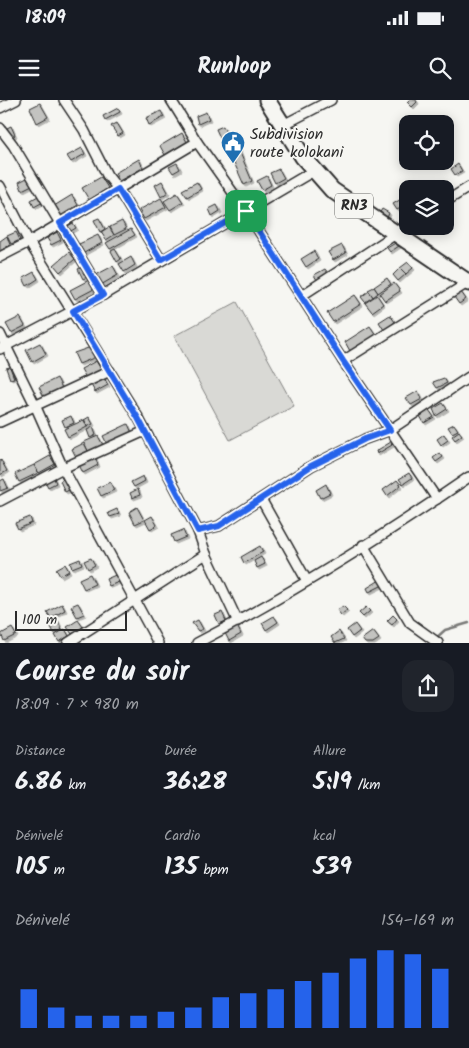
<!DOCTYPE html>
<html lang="fr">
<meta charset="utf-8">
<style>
:root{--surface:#171b24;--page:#20242c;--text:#f1f3f6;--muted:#9ea1a6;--accent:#2563eb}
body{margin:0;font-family:Kalam,sans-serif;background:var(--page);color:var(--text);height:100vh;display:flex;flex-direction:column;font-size:19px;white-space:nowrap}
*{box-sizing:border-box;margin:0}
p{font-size:16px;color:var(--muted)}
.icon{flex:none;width:28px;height:28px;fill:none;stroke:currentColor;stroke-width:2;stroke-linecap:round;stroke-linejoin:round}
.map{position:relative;height:543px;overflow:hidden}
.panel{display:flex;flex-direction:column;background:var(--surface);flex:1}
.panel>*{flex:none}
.controls{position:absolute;left:399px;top:15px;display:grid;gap:10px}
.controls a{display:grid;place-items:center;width:55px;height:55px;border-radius:10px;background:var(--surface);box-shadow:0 2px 12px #0003;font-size:25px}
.scale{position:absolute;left:15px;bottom:12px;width:112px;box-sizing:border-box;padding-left:5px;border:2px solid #2b2b2b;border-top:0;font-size:14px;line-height:18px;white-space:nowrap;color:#2b2b2b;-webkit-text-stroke:4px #f6f6f2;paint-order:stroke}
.pin{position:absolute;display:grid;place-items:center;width:42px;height:42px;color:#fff;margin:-21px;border-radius:10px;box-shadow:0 2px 8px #0006}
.round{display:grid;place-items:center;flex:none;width:52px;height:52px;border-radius:15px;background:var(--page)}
.head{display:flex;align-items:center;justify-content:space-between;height:85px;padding:0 15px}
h1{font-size:28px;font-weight:600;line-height:38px}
.stats{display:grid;grid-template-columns:repeat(3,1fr);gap:8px;height:85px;padding:5px 15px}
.stats div{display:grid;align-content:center}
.stats b{font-size:25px;font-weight:600}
.stats small{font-size:14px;font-weight:400}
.stats p{font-size:14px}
.chart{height:140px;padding:10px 15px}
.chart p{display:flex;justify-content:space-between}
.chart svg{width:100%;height:90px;margin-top:5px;stroke:var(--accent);stroke-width:6}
.status{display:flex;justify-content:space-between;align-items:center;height:35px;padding:0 25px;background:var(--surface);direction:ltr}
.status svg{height:14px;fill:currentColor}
header{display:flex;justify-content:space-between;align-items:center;height:65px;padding:0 15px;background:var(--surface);font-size:22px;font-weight:600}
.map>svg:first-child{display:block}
</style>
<div class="status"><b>18:09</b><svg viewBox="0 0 49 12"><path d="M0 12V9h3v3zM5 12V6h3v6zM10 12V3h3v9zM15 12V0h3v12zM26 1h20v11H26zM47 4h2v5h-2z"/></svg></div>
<header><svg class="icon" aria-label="menu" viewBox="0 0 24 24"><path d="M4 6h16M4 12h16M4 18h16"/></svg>Runloop<svg class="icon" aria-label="search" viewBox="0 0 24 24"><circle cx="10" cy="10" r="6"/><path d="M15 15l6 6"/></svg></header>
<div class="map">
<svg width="469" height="543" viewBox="0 0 469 543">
<defs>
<filter id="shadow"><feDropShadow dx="2" dy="2" stdDeviation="0" flood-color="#0004"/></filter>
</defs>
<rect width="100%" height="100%" fill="#f6f6f2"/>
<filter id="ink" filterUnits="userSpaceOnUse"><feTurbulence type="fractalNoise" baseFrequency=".02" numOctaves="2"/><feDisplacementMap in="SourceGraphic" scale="10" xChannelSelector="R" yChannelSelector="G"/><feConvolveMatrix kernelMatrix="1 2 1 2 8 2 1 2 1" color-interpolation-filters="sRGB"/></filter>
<g filter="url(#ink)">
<path fill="#d9d9d5" stroke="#828280" d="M237,202L294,306L230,340L174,236Z"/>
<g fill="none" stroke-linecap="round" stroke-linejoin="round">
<path stroke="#7a7a78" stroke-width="2.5" d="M435,539L445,530L469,523"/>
</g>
<g fill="#c3c3c0" stroke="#2b2b2b" filter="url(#shadow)">
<path d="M409,0H416L417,2L412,7L407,2Z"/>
<path d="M40,3L48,17L37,23L30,8Z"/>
<path d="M118,8L120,12L105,20L103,16Z"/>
<path d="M161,11L164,17L149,25L146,18Z"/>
<path d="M206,12L209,19L198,24L196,16Z"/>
<path d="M117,23L123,33L118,36L111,26Z"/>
<path d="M11,26L15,35L11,38L7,28Z"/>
<path d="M223,26L227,35L220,38L216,29Z"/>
<path d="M182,33L187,42L165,55L160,46Z"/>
<path d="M233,36L252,81L244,85L224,40Z"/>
<path d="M82,48L85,54L71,62L67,56Z"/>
<path d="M139,59L143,68L119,81L115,73Z"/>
<path d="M177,63L180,69L173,73L169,67Z"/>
<path d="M458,64L462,71L455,75L451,69Z"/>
<path d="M279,69L284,78L275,83L270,73Z"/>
<path d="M267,76L271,85L262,90L257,81Z"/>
<path d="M29,77L32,85L22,90L19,82Z"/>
<path d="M101,77L108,88L89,100L82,88Z"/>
<path d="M431,80L436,88L423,89L421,86Z"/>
<path d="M162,81L168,92L161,97L155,85Z"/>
<path d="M197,82L201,89L187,97L182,90Z"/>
<path d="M177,93L183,102L170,110L164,101Z"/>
<path d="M40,95L43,102L34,107L31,100Z"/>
<path d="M72,95L78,105L60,116L54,106Z"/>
<path d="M408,95V104L397,110L393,104Z"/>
<path d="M161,98L166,107L144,119L139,110Z"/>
<path d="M217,105L220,111L212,116L209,109Z"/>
<path d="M382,109L389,113L387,118L379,114Z"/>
<path d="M99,118L105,129L100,132L94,120Z"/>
<path d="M122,121L126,129L114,135L110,127Z"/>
<path d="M73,123L76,128L69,132L66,127Z"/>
<path d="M109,127L114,135L106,140L101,132Z"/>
<path d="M131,129L135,135L110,149L106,143Z"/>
<path d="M16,132L20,140L11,144L7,136Z"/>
<path d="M57,132L61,140L51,145L47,138Z"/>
<path d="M98,135L102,143L84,153L79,144Z"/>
<path d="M7,136L10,145L0,151V141Z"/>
<path d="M397,142L399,146L390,152L387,148Z"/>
<path d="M342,145L346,153L333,160L328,152Z"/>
<path d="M115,149L121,159L117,162L111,151Z"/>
<path d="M314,151L318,159L306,167L301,159Z"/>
<path d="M69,152L75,159L60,172L54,165Z"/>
<path d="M131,157L135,165L124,172L119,164Z"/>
<path d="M408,162L413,168L406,174L400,168Z"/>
<path d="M113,166L118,175L99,186L94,176Z"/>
<path d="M82,167L87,177L83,179L78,169Z"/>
<path d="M400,168L406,174L398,181L393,175Z"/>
<path d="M325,169L328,173L317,180L314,175Z"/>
<path d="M34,172L38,179L27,186L23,178Z"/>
<path d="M387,178L391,184L378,193L374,187Z"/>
<path d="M89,180L94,189L75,199L70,190Z"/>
<path d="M394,183L400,191L385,201L380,194Z"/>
<path d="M374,187L378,193L373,197L368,190Z"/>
<path d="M369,191L373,197L365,202L361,197Z"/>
<path d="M461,192L466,199L459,204L454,197Z"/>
<path d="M355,195L361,204L333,222L327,213Z"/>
<path d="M377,195L383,204L372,212L365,203Z"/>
<path d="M390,215L395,222L384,230L379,222Z"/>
<path d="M20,217L25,226L11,233L6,224Z"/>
<path d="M370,226L376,235L350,251L345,242Z"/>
<path d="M40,243L46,254L32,262L26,250Z"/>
<path d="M91,247L96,257L79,264L74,253Z"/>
<path d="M96,261L101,269L86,278L81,269Z"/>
<path d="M10,267L14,278L10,279L6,268Z"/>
<path d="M103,276L108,285L95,292L90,283Z"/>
<path d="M57,278L62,288L44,297L39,287Z"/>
<path d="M444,278L447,283L437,288L433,282Z"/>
<path d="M418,291L422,299L411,305L406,298Z"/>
<path d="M443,303L447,309L436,316L433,309Z"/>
<path d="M429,310L434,317L424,323L420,316Z"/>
<path d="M71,316L74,323L65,327L62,320Z"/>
<path d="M89,317L93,324L87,327L84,320Z"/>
<path d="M84,320L87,327L68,337L64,329Z"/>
<path d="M128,324L132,333L107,344L103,336Z"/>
<path d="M454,324L458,330L452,333L448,327Z"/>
<path d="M93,327L96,335L90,338L87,330Z"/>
<path d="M459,331L462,335L455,340L452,336Z"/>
<path d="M444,334L448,340L441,345L437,339Z"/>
<path d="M98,336L103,345L88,351L84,342Z"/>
<path d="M391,342L392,345L377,354L376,351Z"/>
<path d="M84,343L88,351L76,357L72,349Z"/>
<path d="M440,353L443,357L436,362L433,358Z"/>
<path d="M50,356L55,364L39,373L34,365Z"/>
<path d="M95,357L98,365L83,373L79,365Z"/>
<path d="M1,360L7,371L0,375V361Z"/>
<path d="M34,365L38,373L19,382L15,374Z"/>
<path d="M409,373L412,378L403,384L399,379Z"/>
<path d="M53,376L56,383L48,387L45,381Z"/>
<path d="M143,376L145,381L134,387L131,382Z"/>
<path d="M65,378L71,389L65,392L60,381Z"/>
<path d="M4,379L8,388L0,391V381Z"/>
<path d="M397,380L401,385L387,396L383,390Z"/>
<path d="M110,382L114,390L101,396L97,388Z"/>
<path d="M326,384L330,393L320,398L316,390Z"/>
<path d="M138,389L140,395L132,398L130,393Z"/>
<path d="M137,407L144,420L135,424L129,412Z"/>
<path d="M117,409L119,414L110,417L108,413Z"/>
<path d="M152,416L157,425L150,429L145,420Z"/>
<path d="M30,417L32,423L18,429L15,423Z"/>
<path d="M183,430L186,437L174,442L171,435Z"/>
<path d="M260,446L263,452L244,463L241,457Z"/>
<path d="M261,457L265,464L257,468L254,461Z"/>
<path d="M91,458L95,465L88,469L84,461Z"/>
<path d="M80,459L82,464L72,468L70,463Z"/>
<path d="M65,464L69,471L60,476L56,469Z"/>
<path d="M90,474L95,484L84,489L79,479Z"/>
<path d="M118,474L121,481L109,486L106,479Z"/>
<path d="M380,480L383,485L369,492L367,488Z"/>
<path d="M78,503L84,514L77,517L71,506Z"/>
<path d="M62,504L65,510L51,518L47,512Z"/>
<path d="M343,506L347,510L341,515L337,510Z"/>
<path d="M366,507L370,511L363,517L359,513Z"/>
<path d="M222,512L226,521L219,524L215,515Z"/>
<path d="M393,515L397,519L392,525L387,521Z"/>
<path d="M274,516L278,522L266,530L262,523Z"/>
<path d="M57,519L62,530L54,533L49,523Z"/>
<path d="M78,520L83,527L72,534L67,527Z"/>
<path d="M198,520L203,529L198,531L192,523Z"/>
<path d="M355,524L360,531L352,537L347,530Z"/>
<path d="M237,526L241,534L229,541L225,533Z"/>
<path d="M12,528L16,535L4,541L1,534Z"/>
<path d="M65,529L69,536L59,542L55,535Z"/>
<path d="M339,531L344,539L335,543L331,537Z"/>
<path d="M373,531L379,539L373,543H365L362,539Z"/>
</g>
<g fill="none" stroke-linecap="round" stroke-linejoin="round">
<defs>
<g id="minor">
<path d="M64,0L84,30L107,75L118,89L161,160"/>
<path d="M171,0L197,42L246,111L343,261L437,399"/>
<path d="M0,8L16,0"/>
<path d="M283,25L331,0"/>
<path d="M0,28L13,45L103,195"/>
<path d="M0,86L29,142L138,317L198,431L206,454L238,522"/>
<path d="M445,102L469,87"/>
<path d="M0,157L29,142L197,42"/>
<path d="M301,196L408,126"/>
<path d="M0,234L35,305L63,368L158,543"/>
<path d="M0,249L103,195L315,70"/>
<path d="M343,261L469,182"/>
<path d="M0,322L110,271"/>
<path d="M261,399L307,481"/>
<path d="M0,401L63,368L145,331"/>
<path d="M198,431L219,426L311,366L365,339L390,330L469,277"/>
<path d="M363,445L410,523L438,543"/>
<path d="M68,543L206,454"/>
<path d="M197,543C291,494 382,437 469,377"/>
</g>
<path id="trunk" d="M267,0L303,57L332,90L469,183"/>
</defs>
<use href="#minor" stroke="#2b2b2b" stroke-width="12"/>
<use href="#trunk" stroke="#2b2b2b" stroke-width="19"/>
<use href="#minor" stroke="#f6f6f2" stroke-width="9"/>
<use href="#trunk" stroke="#f6f6f2" stroke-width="15"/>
</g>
</g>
<g fill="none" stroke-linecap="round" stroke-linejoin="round" filter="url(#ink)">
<defs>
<path id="route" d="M118,89L161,160L246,111L343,261L390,330L365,339L311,366L219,426L198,431L138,318L73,211L103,195L60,123Z"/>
</defs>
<use href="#route" stroke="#fff" stroke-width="10"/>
<use href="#route" stroke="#2563eb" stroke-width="6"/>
</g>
<defs>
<symbol id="civic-pin" viewBox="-11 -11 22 30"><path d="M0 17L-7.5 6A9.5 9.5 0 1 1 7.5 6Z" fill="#1f6fb2" stroke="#f6f6f2"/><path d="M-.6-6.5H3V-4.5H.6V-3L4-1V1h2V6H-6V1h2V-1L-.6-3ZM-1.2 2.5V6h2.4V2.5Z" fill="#fff"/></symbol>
</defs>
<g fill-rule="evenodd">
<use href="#civic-pin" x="219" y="29" width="28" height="38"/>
</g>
<g text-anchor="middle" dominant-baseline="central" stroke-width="4" stroke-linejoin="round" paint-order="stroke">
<rect fill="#f6f6f2" stroke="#686867" stroke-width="1" x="335" y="93.5" width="38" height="25" rx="4"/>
<g font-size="15" font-weight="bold" fill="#2b2b2b">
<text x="354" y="106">RN3</text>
</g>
<g font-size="16" fill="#2b2b2b" stroke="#f6f6f2" text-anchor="start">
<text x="250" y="34">Subdivision<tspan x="250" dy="18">route kolokani</tspan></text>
</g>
</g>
</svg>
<div class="controls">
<a><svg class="icon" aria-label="locate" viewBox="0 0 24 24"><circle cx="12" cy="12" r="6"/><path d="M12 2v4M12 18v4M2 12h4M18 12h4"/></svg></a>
<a><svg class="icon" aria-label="layers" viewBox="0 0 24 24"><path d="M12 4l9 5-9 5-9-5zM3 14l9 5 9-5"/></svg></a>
</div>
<div class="scale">100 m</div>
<div class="pin" style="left:246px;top:111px;background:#1e9e55"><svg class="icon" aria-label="arrive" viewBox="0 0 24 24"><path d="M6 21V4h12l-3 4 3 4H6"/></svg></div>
</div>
<section class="panel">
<div class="head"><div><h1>Course du soir</h1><p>18:09 · 7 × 980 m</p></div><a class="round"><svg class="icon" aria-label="share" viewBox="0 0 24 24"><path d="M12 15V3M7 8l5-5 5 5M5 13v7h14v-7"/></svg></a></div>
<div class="stats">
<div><p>Distance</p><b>6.86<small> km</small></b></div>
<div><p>Durée</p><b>36:28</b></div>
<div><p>Allure</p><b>5:19<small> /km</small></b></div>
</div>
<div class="stats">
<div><p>Dénivelé</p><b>105<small> m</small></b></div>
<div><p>Cardio</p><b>135<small> bpm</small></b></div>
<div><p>kcal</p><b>539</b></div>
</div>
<div class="chart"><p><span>Dénivelé</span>154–169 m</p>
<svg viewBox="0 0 160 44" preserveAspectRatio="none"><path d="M5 44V25M15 44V34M25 44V38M35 44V38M45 44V38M55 44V36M65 44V34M75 44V29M85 44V27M95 44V25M105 44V21M115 44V17M125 44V10M135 44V6M145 44V8M155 44V15"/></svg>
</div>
</section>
